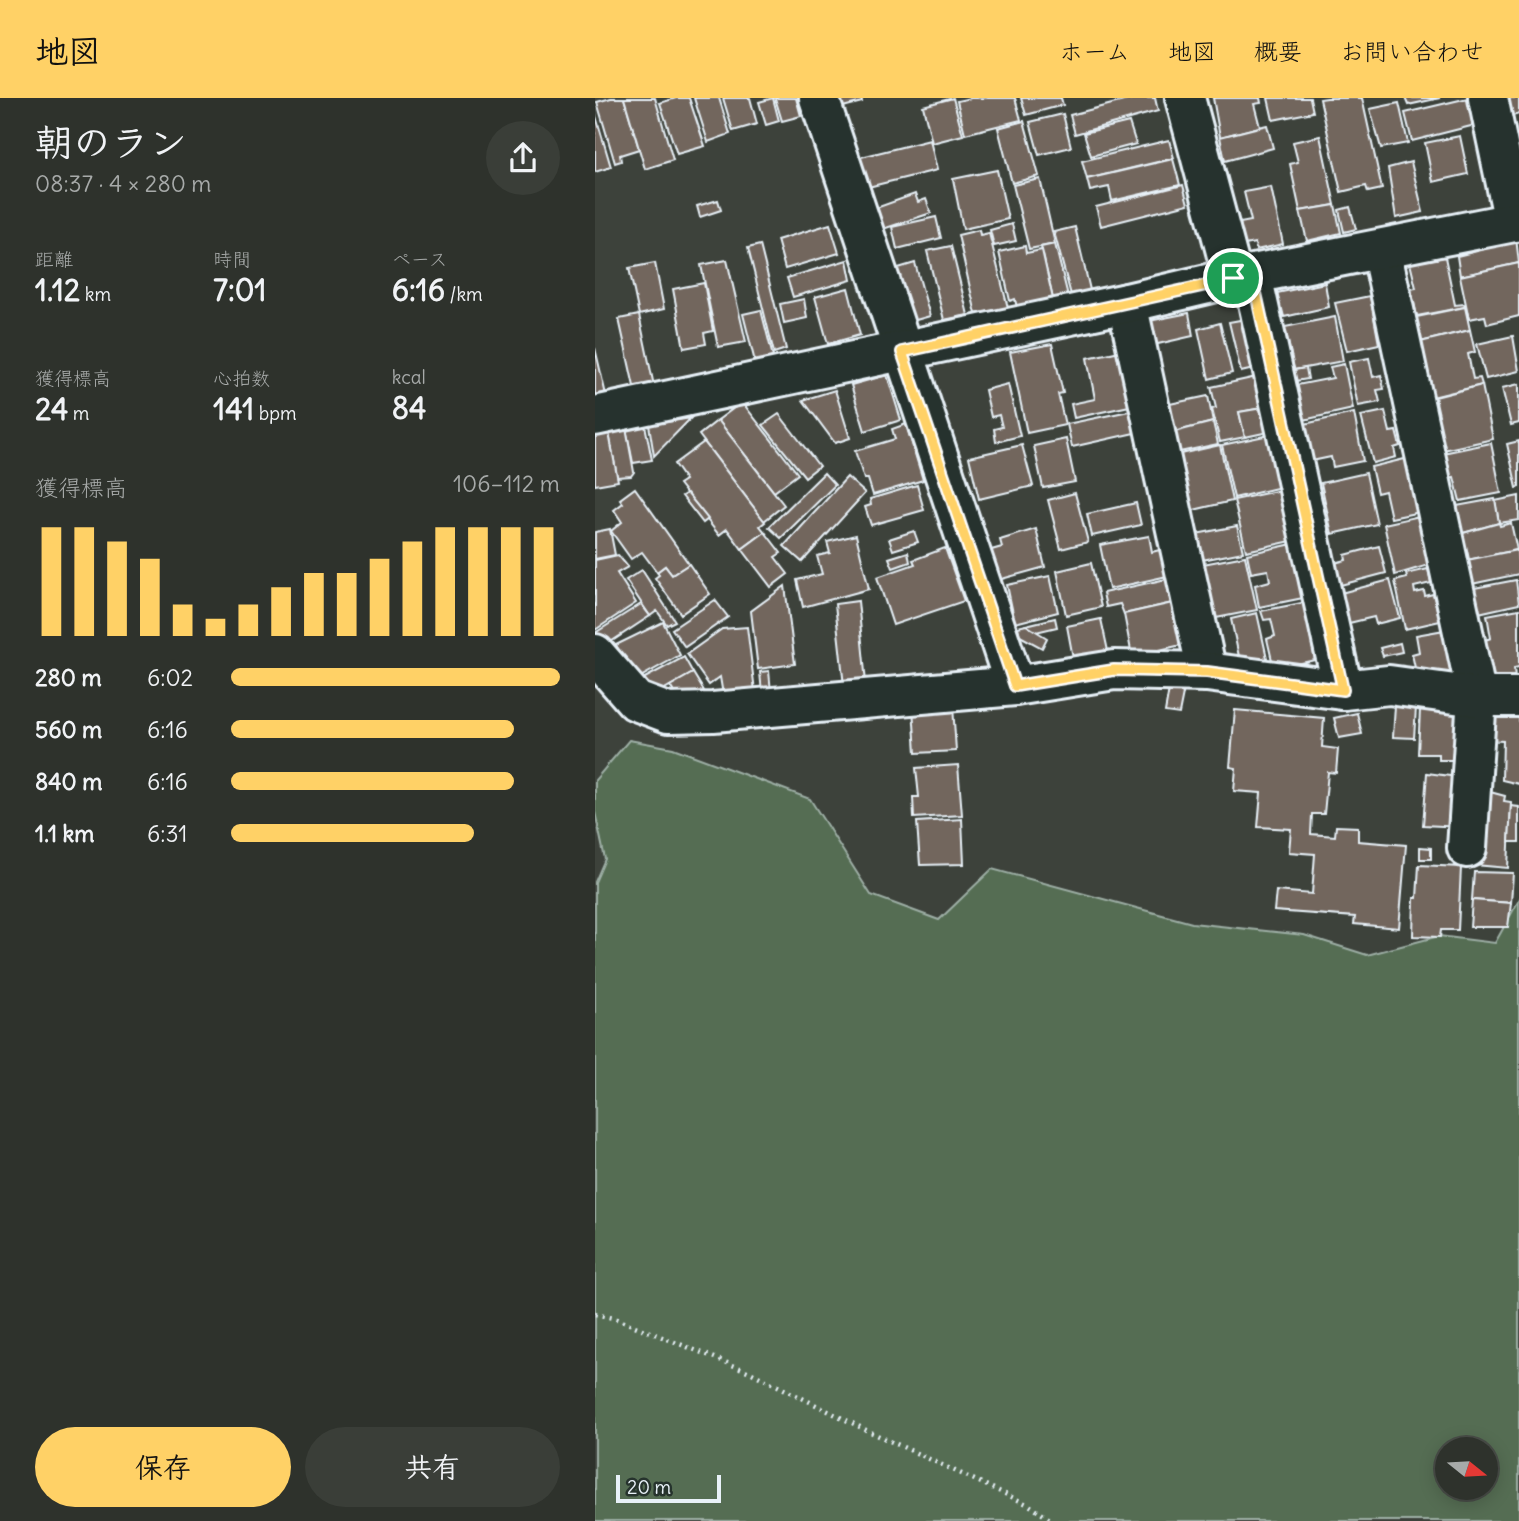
<!DOCTYPE html>
<html lang="ja">
<meta charset="utf-8">
<style>
:root{--surface:#2e322c;--page:#3a3e38;--text:#f1f3f6;--muted:#a7aaa9;--line:#494d48;--accent:#ffd166}
body{margin:0;font-family:Delius,"Klee One",sans-serif;background:var(--page);color:var(--text);height:100vh;display:flex;flex-direction:column;font-size:26px;white-space:nowrap}
*{box-sizing:border-box;margin:0}
p{font-size:23px;color:var(--muted)}
.icon{flex:none;width:38px;height:38px;fill:none;stroke:currentColor;stroke-width:2;stroke-linecap:round;stroke-linejoin:round}
.map{position:relative;flex:1;overflow:hidden}
.panel{display:flex;flex-direction:column;background:var(--surface);width:595px}
.panel>*{flex:none}
.needle{width:46px;rotate:108deg}
.fabs{position:absolute;left:840px;top:1339px;display:grid;gap:14px}
.fabs a{display:grid;place-items:center;width:63px;height:63px;border-radius:50%;background:var(--surface);box-shadow:0 4px 18px #0003,0 0 0 2px var(--line);font-size:35px}
.scale{position:absolute;left:21px;bottom:18px;width:105px;box-sizing:border-box;padding-left:7px;border:4px solid #e8f1f8;border-top:0;font-size:19px;line-height:24px;white-space:nowrap;color:#e8f1f8;-webkit-text-stroke:5px #26332d;paint-order:stroke}
.pin{position:absolute;display:grid;place-items:center;width:60px;height:60px;color:#fff;margin:-30px;border:4px solid #fff;border-radius:50%;box-shadow:0 2px 7px #0007}
.round{display:grid;place-items:center;flex:none;width:74px;height:74px;border-radius:37px;background:var(--page)}
.summary{display:flex;align-items:center;justify-content:space-between;height:119px;padding:0 35px}
h1{font-size:38px;font-weight:700;line-height:52px}
.stats{display:grid;grid-template-columns:repeat(3,1fr);gap:10px;height:119px;padding:7px 35px}
.stats div{display:grid;align-content:center}
.stats b{font-size:30px;font-weight:700}
.stats small{font-size:19px;font-weight:400}
.stats p{font-size:19px}
.chart{height:196px;padding:14px 35px}
.chart p{display:flex;justify-content:space-between}
.chart svg{width:100%;height:126px;margin-top:7px;stroke:var(--accent);stroke-width:6}
.cta{display:flex;gap:14px;margin-top:auto;padding:14px 35px}
.cta a{flex:1;height:80px;border-radius:42px;background:var(--accent);color:#111;font-size:28px;font-weight:700;line-height:80px;text-align:center}
.cta a+a{background:var(--page);color:var(--text)}
ul{padding:0 35px;list-style:none;font-size:23px}
li{display:grid;grid-template-columns:112px 84px 1fr;align-items:center;height:52px}
li i{height:18px;border-radius:9px;background:var(--accent)}
header{display:flex;align-items:center;gap:42px;box-sizing:border-box;height:98px;padding:0 35px;background:var(--accent);color:#111}
header strong{font-size:33px}
nav{display:flex;gap:38px;margin-inline-start:auto;font-size:24px}
main{display:flex;flex:1;min-height:0}
.map>svg:first-child{display:block}
</style>
<header>
<strong>地図</strong>
<nav><a>ホーム</a><a>地図</a><a>概要</a><a>お問い合わせ</a></nav>
</header>
<main>
<section class="panel">
<div class="summary"><div><h1>朝のラン</h1><p>08:37 · 4 × 280 m</p></div><a class="round"><svg class="icon" aria-label="share" viewBox="0 0 24 24"><path d="M12 15V3M7 8l5-5 5 5M5 13v7h14v-7"/></svg></a></div>
<div class="stats">
<div><p>距離</p><b>1.12<small> km</small></b></div>
<div><p>時間</p><b>7:01</b></div>
<div><p>ペース</p><b>6:16<small> /km</small></b></div>
</div>
<div class="stats">
<div><p>獲得標高</p><b>24<small> m</small></b></div>
<div><p>心拍数</p><b>141<small> bpm</small></b></div>
<div><p>kcal</p><b>84</b></div>
</div>
<div class="chart"><p><span>獲得標高</span>106–112 m</p>
<svg viewBox="0 0 160 44" preserveAspectRatio="none"><path d="M5 44V6M15 44V6M25 44V11M35 44V17M45 44V33M55 44V38M65 44V33M75 44V27M85 44V22M95 44V22M105 44V17M115 44V11M125 44V6M135 44V6M145 44V6M155 44V6"/></svg>
</div>
<ul>
<li><b>280 m</b>6:02<i style="width:100%"></i></li>
<li><b>560 m</b>6:16<i style="width:86%"></i></li>
<li><b>840 m</b>6:16<i style="width:86%"></i></li>
<li><b>1.1 km</b>6:31<i style="width:74%"></i></li>
</ul>
<div class="cta"><a>保存</a><a>共有</a></div>
</section>
<div class="map">
<svg width="924" height="1423" viewBox="0 0 924 1423">
<rect width="100%" height="100%" fill="#3d423b"/>
<filter id="ink" filterUnits="userSpaceOnUse"><feTurbulence type="fractalNoise" baseFrequency=".0143" numOctaves="2"/><feDisplacementMap in="SourceGraphic" scale="14" xChannelSelector="R" yChannelSelector="G"/><feConvolveMatrix kernelMatrix="1 2 1 2 8 2 1 2 1" color-interpolation-filters="sRGB"/></filter>
<g filter="url(#ink)">
<path fill="#546d53" stroke="#9eafa6" stroke-width="2" fill-rule="evenodd" d="M34,642L78,650L215,701L276,797L344,822L397,771L597,825L709,837L772,857L844,838L900,845L924,802V1423H0V784L10,761L0,714V682ZM852,1351H891V1390H852Z"/>
<g fill="#72665d" stroke="#e8f1f8" stroke-width="2">
<path d="M16,0H29L44,51L25,57L26,63L20,65L2,4Z"/>
<path d="M29,0H60L78,62L50,71Z"/>
<path d="M81,0H94L110,48L82,56L65,5Z"/>
<path d="M99,0H124L135,36L113,44Z"/>
<path d="M128,0H155L162,26L138,33Z"/>
<path d="M178,0L184,23L171,27L164,4Z"/>
<path d="M180,0H201L206,18L187,23Z"/>
<path d="M241,0H266L267,4L244,10Z"/>
<path d="M358,0L368,37L337,45L328,8Z"/>
<path d="M376,0H420L426,22L370,36L362,3Z"/>
<path d="M426,0H466L468,7L431,17Z"/>
<path d="M540,0H560L563,13L480,36L475,17Z"/>
<path d="M618,0H665L666,5L659,6L665,29L625,39Z"/>
<path d="M673,0H715L718,14L678,22Z"/>
<path d="M732,0H767L787,91L773,94L771,88L746,94L725,1Z"/>
<path d="M810,0H845L813,7Z"/>
<path d="M873,0L880,27L817,43L810,15Z"/>
<path d="M910,0H924V16L914,19Z"/>
<path d="M804,5L813,45L786,50L775,11Z"/>
<path d="M0,15L16,69L0,74Z"/>
<path d="M468,16L476,49L444,57L435,24Z"/>
<path d="M429,23L444,78L417,85L403,30Z"/>
<path d="M534,24L541,46L496,58L489,35Z"/>
<path d="M672,27L678,50L630,63L625,39Z"/>
<path d="M725,38L740,107L705,113L695,66L703,64L698,44Z"/>
<path d="M865,38L873,76L838,84L830,45Z"/>
<path d="M335,42L342,72L269,90L262,60Z"/>
<path d="M574,42L579,60L492,81L487,63Z"/>
<path d="M578,61L585,87L517,103L514,89L495,93L492,81Z"/>
<path d="M816,64L828,114L801,120L793,70Z"/>
<path d="M402,72L413,121L368,131L358,81Z"/>
<path d="M445,81L460,146L434,151L418,87Z"/>
<path d="M588,87L593,106L506,128L501,109Z"/>
<path d="M676,89L688,146L661,152L660,145L650,147L645,125L656,123L649,94Z"/>
<path d="M320,96L323,104L331,101L336,115L285,132L278,111Z"/>
<path d="M123,102L126,112L105,119L102,108Z"/>
<path d="M740,107L746,135L712,143L705,113Z"/>
<path d="M755,109L761,131L749,134L744,112Z"/>
<path d="M341,119L346,140L302,151L297,129Z"/>
<path d="M235,126L244,155L190,171L182,142Z"/>
<path d="M417,126L421,143L399,148L395,132Z"/>
<path d="M480,129L495,192L476,197L459,134Z"/>
<path d="M384,132L385,137L394,135L413,210L381,216L363,137Z"/>
<path d="M921,140L924,165L865,178L862,158L882,153L881,149Z"/>
<path d="M460,146L473,198L458,201L446,149Z"/>
<path d="M165,147L191,251L179,255L153,150Z"/>
<path d="M356,148L373,217L349,222L332,153Z"/>
<path d="M430,148L431,155L447,152L458,201L422,210L420,201L415,203L404,154Z"/>
<path d="M850,159L860,207L869,206L870,209L822,218L816,191L821,190L815,165Z"/>
<path d="M132,162L151,244L123,249L106,167Z"/>
<path d="M252,162L256,182L198,199L192,180Z"/>
<path d="M60,165L69,211L44,217L34,170Z"/>
<path d="M320,165L335,218L314,224L300,171Z"/>
<path d="M924,165V218L892,226L890,218L874,221L865,178Z"/>
<path d="M109,185L118,233L109,235L111,246L89,250L78,191Z"/>
<path d="M730,185L734,209L689,219L687,211L680,212L677,196Z"/>
<path d="M253,190L265,237L233,246L220,199Z"/>
<path d="M775,198L784,246L752,253L740,205Z"/>
<path d="M209,201L212,220L189,225L185,206Z"/>
<path d="M870,209L875,232L817,246L812,221Z"/>
<path d="M166,212L178,259L160,264L148,216Z"/>
<path d="M594,215L598,238L554,248L549,224Z"/>
<path d="M44,217L59,288L40,293L24,221Z"/>
<path d="M740,219L748,263L699,272L690,229Z"/>
<path d="M656,220L667,269L646,274L634,224Z"/>
<path d="M625,225L637,275L614,281L603,231Z"/>
<path d="M875,232L880,254L873,256L878,281L885,280L887,287L829,301L817,246Z"/>
<path d="M918,238L924,273L891,281L882,246Z"/>
<path d="M457,246L468,295L463,296L470,327L432,335L415,254Z"/>
<path d="M0,250L11,297L0,300Z"/>
<path d="M525,253L539,307L479,320L476,306L500,301L492,260Z"/>
<path d="M774,260L778,279L786,277L789,291L782,292L785,304L763,308L754,264Z"/>
<path d="M697,265L699,272L711,270L713,281L694,284L691,267Z"/>
<path d="M749,266L758,311L704,323L697,288L738,280L735,269Z"/>
<path d="M292,277L306,322L270,333L256,287Z"/>
<path d="M666,278L673,309L644,314L650,339L625,344L617,311L621,310L616,289Z"/>
<path d="M413,286L425,338L401,344L399,331L407,329L404,317L396,319L390,292Z"/>
<path d="M924,286V325L916,327L907,290Z"/>
<path d="M887,287L898,341L839,354L832,320L844,317L840,299Z"/>
<path d="M240,292L255,340L240,345L208,302Z"/>
<path d="M613,298L618,324L571,336L565,308Z"/>
<path d="M147,304L203,376L179,394L123,322Z"/>
<path d="M673,309L678,333L650,339L644,314Z"/>
<path d="M539,312L544,334L477,349L472,326Z"/>
<path d="M790,313L795,334L801,333L805,348L799,350L801,359L778,365L766,318Z"/>
<path d="M759,315L768,363L738,369L736,359L712,364L705,327Z"/>
<path d="M184,316L224,368L210,379L168,327Z"/>
<path d="M96,320L59,358L54,327Z"/>
<path d="M123,322L189,407L169,423L104,337Z"/>
<path d="M618,324L623,346L575,356L571,336Z"/>
<path d="M311,326L328,382L278,397L273,381H269L260,353L300,341L297,331Z"/>
<path d="M50,327L57,362L38,365L31,330Z"/>
<path d="M31,330L39,374L36,378L22,379L14,335Z"/>
<path d="M14,335L23,383L0,387V338Z"/>
<path d="M679,336L690,388L639,400L627,347Z"/>
<path d="M471,341L480,384L448,390L439,348Z"/>
<path d="M924,343V389L922,390L912,346Z"/>
<path d="M109,344L170,424L165,428L170,434L147,451L132,431L124,437L84,386L90,382L79,366Z"/>
<path d="M896,345L906,395L865,403L859,379L848,381L843,356Z"/>
<path d="M427,347L438,388L384,401L374,359Z"/>
<path d="M625,347L637,403L590,414L576,358Z"/>
<path d="M818,359L830,413L796,420L790,393L782,395L776,369Z"/>
<path d="M229,375L240,387L186,440L174,429Z"/>
<path d="M771,375L782,426L737,436L726,385Z"/>
<path d="M252,379L270,395L207,464L189,448Z"/>
<path d="M322,387L329,412L276,427L270,409L276,407L275,401Z"/>
<path d="M40,390L94,466L77,477L70,468L62,474L47,454L36,461L16,433L27,424L19,412L28,405L25,401Z"/>
<path d="M691,391L701,442L651,453L639,402Z"/>
<path d="M92,395L113,421L108,425L87,398Z"/>
<path d="M480,395L493,444L466,451L453,402Z"/>
<path d="M924,398V422L904,425L900,403Z"/>
<path d="M900,401L904,425L861,437L856,409Z"/>
<path d="M541,405L546,427L497,438L492,416Z"/>
<path d="M829,417L837,466L800,477L789,426Z"/>
<path d="M904,425L905,428L916,425L922,452L867,463L861,437Z"/>
<path d="M642,428L648,454L607,462L606,456L599,457L596,437Z"/>
<path d="M15,431L20,457L0,461V434Z"/>
<path d="M441,431L450,469L403,482L393,453L407,449L405,442Z"/>
<path d="M319,433L323,444L298,452L294,441Z"/>
<path d="M170,434L186,455L180,459L193,476L176,489L147,451Z"/>
<path d="M261,437L274,491L208,509L202,482L227,476L222,458L235,455L232,444Z"/>
<path d="M554,438L557,454L572,450L577,477L514,491L505,447Z"/>
<path d="M702,445L713,499L664,509L660,487L675,483L673,472L656,475L652,456Z"/>
<path d="M784,448L791,475L738,489L732,467L751,462L750,457Z"/>
<path d="M350,450L369,503L298,527L282,479L320,466L318,462Z"/>
<path d="M922,452L924,476L872,487L867,463Z"/>
<path d="M313,454L315,464L298,470L294,460Z"/>
<path d="M23,457L33,469L22,475L41,505L0,532V462Z"/>
<path d="M650,458L662,512L616,521V507L608,466Z"/>
<path d="M496,465L506,509L471,517L462,473Z"/>
<path d="M94,466L115,496L86,516L60,480L64,477L62,474L70,468L77,477Z"/>
<path d="M833,471L836,485L819,489L820,495L829,493L830,498L838,496L845,523L810,531L800,483L812,480L811,476Z"/>
<path d="M47,472L80,523L72,527L62,513L55,518L31,482Z"/>
<path d="M455,478L463,514L420,525L412,487Z"/>
<path d="M576,480L582,504L529,516L525,506L511,509L508,495Z"/>
<path d="M795,482L805,520L781,526L779,519L750,526L742,496Z"/>
<path d="M921,482L924,506L879,516L874,491Z"/>
<path d="M190,488L200,566L163,571L156,513Z"/>
<path d="M120,502L133,519L90,549L77,531Z"/>
<path d="M263,503L271,585L249,588L240,506Z"/>
<path d="M582,504L591,546L537,558L529,516Z"/>
<path d="M712,504L713,510L710,512L720,562L679,571L672,541L680,538L676,521L669,522L666,513Z"/>
<path d="M46,506L55,518L8,549L0,535Z"/>
<path d="M924,511V569L919,570L920,580L898,584L890,542L896,540L892,517Z"/>
<path d="M662,515L674,569L646,568L636,521Z"/>
<path d="M460,520L462,529L441,534L431,527Z"/>
<path d="M506,521L513,553L478,560L472,528Z"/>
<path d="M68,524L85,557L40,582L21,547Z"/>
<path d="M431,527L452,540L447,550L425,538L423,529Z"/>
<path d="M152,529L160,593L128,597L125,579L114,587L92,556L127,531Z"/>
<path d="M855,531L865,581L829,584L826,570H820L817,556L824,554L821,537Z"/>
<path d="M805,545L807,554L788,558L785,550Z"/>
<path d="M89,559L98,575L55,599L46,582Z"/>
<path d="M174,573L176,594L167,595L165,574Z"/>
<path d="M98,575L109,593L86,606L75,588Z"/>
<path d="M574,591H589L584,616L570,614Z"/>
<path d="M358,608L361,653L321,655L318,610Z"/>
<path d="M800,608L821,609L819,640L798,639Z"/>
<path d="M825,611L865,613L866,662H844V656H823Z"/>
<path d="M640,612L729,620L727,649L743,651L741,675L733,674L729,716H717L716,736L740,738L741,728L763,729V743L811,747L804,830L759,826L760,819L679,813L681,793L717,796L720,756L694,754L696,731L663,729L666,695L639,693L641,670L635,669Z"/>
<path d="M762,615L767,636L744,640L739,620Z"/>
<path d="M892,617H924V686L907,682L908,643L890,642Z"/>
<path d="M363,667L367,717L319,720L318,699H324L321,670Z"/>
<path d="M832,675L871,680L867,729L828,727Z"/>
<path d="M884,691L910,698L909,703L916,704L913,770L880,767Z"/>
<path d="M916,708L924,709V744H914Z"/>
<path d="M367,721L369,766L325,767L322,724Z"/>
<path d="M825,749L836,750V761H825Z"/>
<path d="M824,767L866,769L863,832H846L845,839L818,838L819,800H822Z"/>
<path d="M879,774L918,775L916,805L877,802Z"/>
<path d="M877,802L916,805L913,829H875Z"/>
</g>
<g fill="none" stroke-linecap="round" stroke-linejoin="round">
<defs>
<g id="street">
<path d="M224,0L420,588"/>
<path d="M590,0L638,180"/>
<path d="M893,0L919,124"/>
<path d="M786,151L882,599L872,750"/>
<path d="M657,177L748,592"/>
<path d="M532,205L612,574"/>
<path d="M0,318L532,205L638,180L924,123"/>
<path d="M0,556L41,603L73,615L118,614L420,588L519,572L612,574L748,592L794,587L882,599H924"/>
</g>
</defs>
<use href="#street" stroke="#e8f1f8" stroke-width="44"/>
<path stroke="#e8f1f8" stroke-width="4.5" stroke-dasharray="2 5" stroke-linecap="butt" d="M0,1216L22,1221L155,1274L271,1332L434,1407L458,1423"/>
<use href="#street" stroke="#26332d" stroke-width="38"/>
</g>
</g>
<g fill="none" stroke-linecap="round" stroke-linejoin="round" filter="url(#ink)">
<defs>
<path id="route" d="M657,177L748,592L612,574L519,572L420,588L307,254Z"/>
</defs>
<use href="#route" stroke="#fff" stroke-width="14"/>
<use href="#route" stroke="#ffd166" stroke-width="9"/>
</g>
</svg>
<div class="fabs">
<a><svg class="needle" viewBox="-14 -14 28 28"><path d="M0-13l5 13h-10z" fill="#e53935"/><path d="M0 13l5-13h-10z" fill="#a7aaa9"/></svg></a>
</div>
<div class="scale">20 m</div>
<div class="pin" style="left:638px;top:180px;background:#1e9e55"><svg class="icon" aria-label="arrive" viewBox="0 0 24 24"><path d="M6 21V4h12l-3 4 3 4H6"/></svg></div>
</div>
</main>
